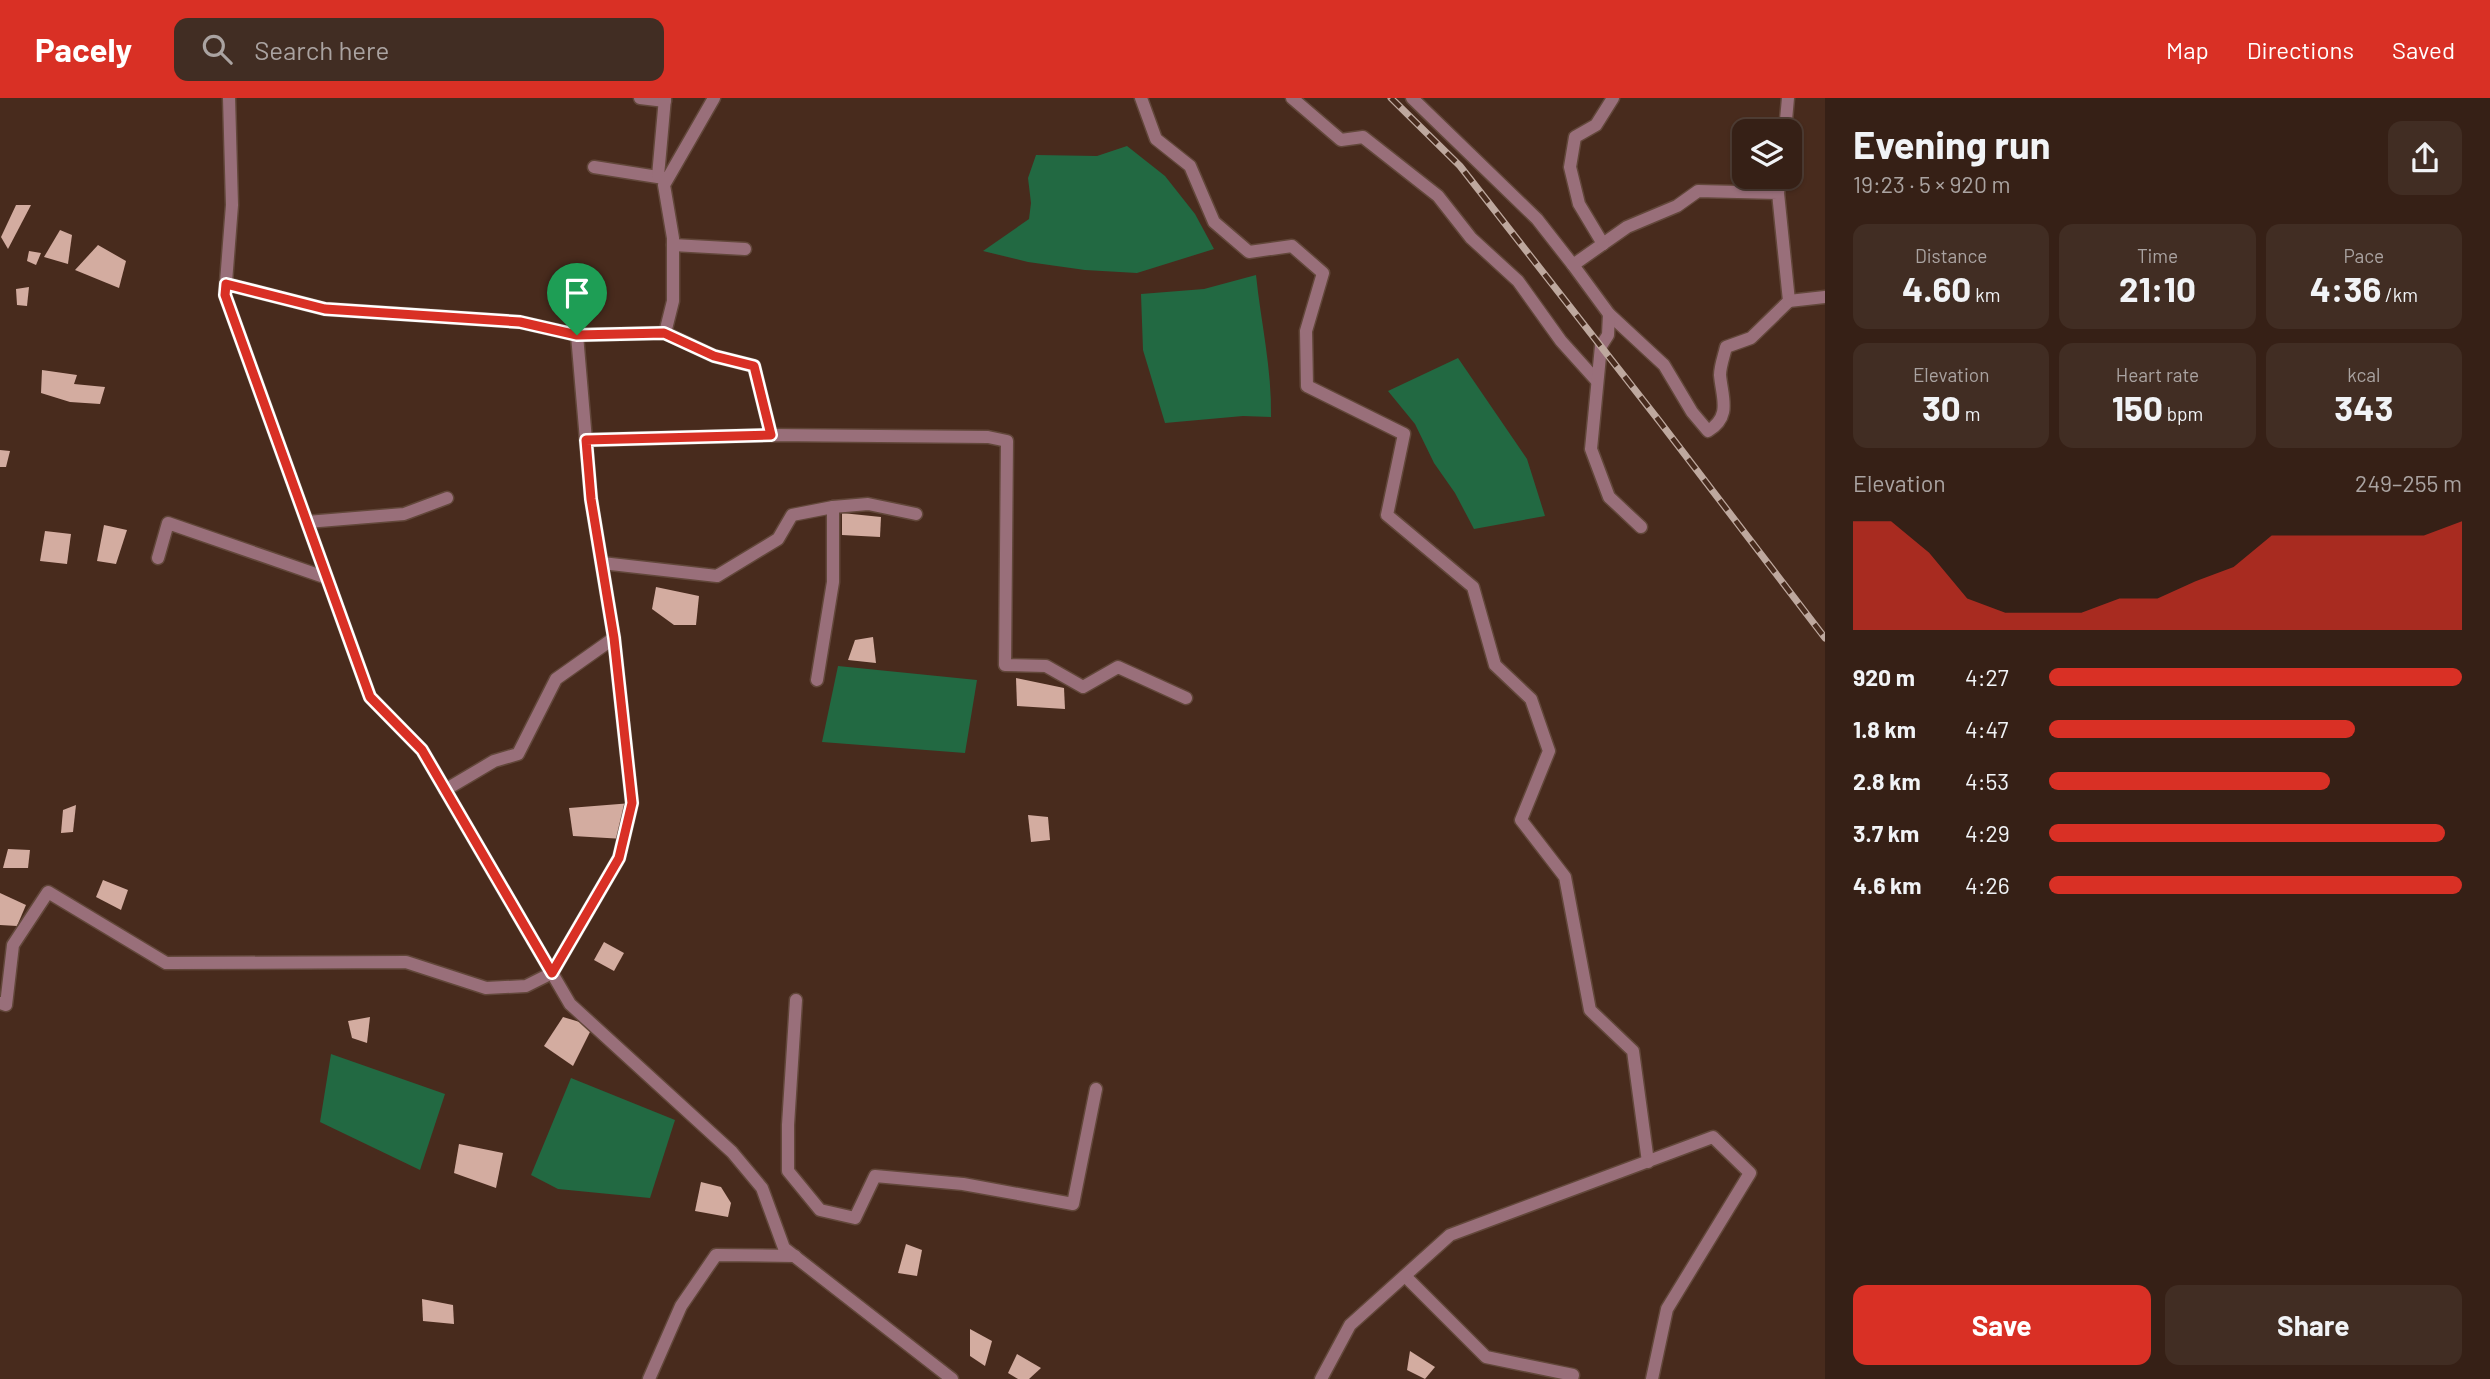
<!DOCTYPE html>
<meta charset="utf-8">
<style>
:root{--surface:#362016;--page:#412d23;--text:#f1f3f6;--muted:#aaa3a1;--line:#503e35;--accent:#d93025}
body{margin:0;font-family:Barlow,sans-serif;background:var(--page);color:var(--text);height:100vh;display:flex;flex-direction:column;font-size:26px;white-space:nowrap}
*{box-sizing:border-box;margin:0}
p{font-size:23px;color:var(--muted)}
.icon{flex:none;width:38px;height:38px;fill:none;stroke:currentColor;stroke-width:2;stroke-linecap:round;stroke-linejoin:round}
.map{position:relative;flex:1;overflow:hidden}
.sheet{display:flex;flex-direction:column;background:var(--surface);width:665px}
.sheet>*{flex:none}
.controls{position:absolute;left:1732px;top:21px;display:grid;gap:14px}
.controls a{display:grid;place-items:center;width:70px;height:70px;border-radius:14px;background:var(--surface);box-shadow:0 2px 5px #0004,0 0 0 2px var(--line);font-size:35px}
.pin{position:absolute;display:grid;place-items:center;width:60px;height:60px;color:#fff;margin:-72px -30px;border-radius:50% 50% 50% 0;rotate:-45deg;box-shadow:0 0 7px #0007}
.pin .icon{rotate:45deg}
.round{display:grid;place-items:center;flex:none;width:74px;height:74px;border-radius:14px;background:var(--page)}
.headline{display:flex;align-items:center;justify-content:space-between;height:119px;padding:0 28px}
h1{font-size:38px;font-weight:700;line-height:52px}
.figures{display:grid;grid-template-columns:repeat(3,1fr);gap:10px;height:119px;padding:7px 28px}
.figures div{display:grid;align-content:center;border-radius:14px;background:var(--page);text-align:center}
.figures b{font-size:35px;font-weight:700}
.figures small{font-size:19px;font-weight:400}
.figures p{font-size:19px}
.chart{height:196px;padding:14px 28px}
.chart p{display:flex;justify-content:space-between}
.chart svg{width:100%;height:126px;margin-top:7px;fill:var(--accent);opacity:.7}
.cta{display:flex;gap:14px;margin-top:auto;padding:14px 28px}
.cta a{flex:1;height:80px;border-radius:14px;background:var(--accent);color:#fff;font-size:28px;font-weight:700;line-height:80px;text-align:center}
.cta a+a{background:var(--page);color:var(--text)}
ul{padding:0 28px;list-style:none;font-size:23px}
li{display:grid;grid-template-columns:112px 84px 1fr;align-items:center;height:52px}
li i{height:18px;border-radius:9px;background:var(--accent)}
header{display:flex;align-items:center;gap:42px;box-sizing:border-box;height:98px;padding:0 35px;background:var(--accent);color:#fff}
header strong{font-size:33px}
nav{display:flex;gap:38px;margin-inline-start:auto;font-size:24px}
.search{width:490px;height:63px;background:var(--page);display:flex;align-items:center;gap:18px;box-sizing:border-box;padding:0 24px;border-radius:14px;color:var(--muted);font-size:26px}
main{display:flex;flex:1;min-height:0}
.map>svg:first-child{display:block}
</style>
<header>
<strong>Pacely</strong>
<div class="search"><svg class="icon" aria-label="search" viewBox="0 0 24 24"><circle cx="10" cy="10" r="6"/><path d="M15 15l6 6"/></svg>Search here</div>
<nav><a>Map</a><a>Directions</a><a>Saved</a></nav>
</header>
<main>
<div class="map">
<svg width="1825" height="1281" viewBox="0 0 1825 1281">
<rect width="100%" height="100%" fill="#482b1d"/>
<g fill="#226942">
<path d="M1127,48L1165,78L1195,116L1214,151L1137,175L1085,172L1028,164L983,153L1029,121L1031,105L1028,80L1036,57L1097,58Z"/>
<path d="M1256,177C1261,225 1272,271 1271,319L1243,318L1165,325L1143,252L1141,196L1204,191Z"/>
<path d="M1458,260L1527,361L1545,418L1474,431L1455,395L1434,365L1415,326L1388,293Z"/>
<path d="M838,568L977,582L965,655L822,644Z"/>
<path d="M331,956L445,996L420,1072L320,1024Z"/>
<path d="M571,980L675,1022L650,1100L558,1091L531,1077Z"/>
</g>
<g fill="#d3aca0">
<path d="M16,107H31L8,151L1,139Z"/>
<path d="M60,132L72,137L68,166L44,159Z"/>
<path d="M98,147L126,163L119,190L75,172Z"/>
<path d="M29,153L41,155L36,167L27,163Z"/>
<path d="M29,189L27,208L17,207L16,191Z"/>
<path d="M42,272L77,277L74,286L105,289L100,306L70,304L41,295Z"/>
<path d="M0,352L10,353L6,369H0Z"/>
<path d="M842,415L881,419L880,439L842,437Z"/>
<path d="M104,427L127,432L116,466L97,463Z"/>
<path d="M45,433L71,436L67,466L40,463Z"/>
<path d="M656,489L699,498L696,527H674L652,511Z"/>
<path d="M873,539L876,565L848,562L855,542Z"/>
<path d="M1016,580L1064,590L1065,611L1017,608Z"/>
<path d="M632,705L624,741L573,738L569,710Z"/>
<path d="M76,707L73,734L61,735L63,712Z"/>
<path d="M1028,717L1048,719L1050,742L1031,744Z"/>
<path d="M8,751L30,752L28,770H3Z"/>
<path d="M103,782L128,792L121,812L96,799Z"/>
<path d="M0,795L26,807L17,828L0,827Z"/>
<path d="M604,844L624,855L614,873L594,862Z"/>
<path d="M370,919L367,945L352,940L348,923Z"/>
<path d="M563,919L593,928L573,968L544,948Z"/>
<path d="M459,1046L503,1055L496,1090L454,1075Z"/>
<path d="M701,1084L721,1089L731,1105L728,1119L695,1113Z"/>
<path d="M906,1146L922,1152L917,1178L898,1175Z"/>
<path d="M422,1201L453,1207L454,1226L423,1223Z"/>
<path d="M970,1231L992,1243L985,1268L970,1258Z"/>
<path d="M1410,1253L1435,1269L1425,1281L1407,1272Z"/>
<path d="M1017,1256L1041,1270L1029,1281H1018L1008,1275Z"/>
</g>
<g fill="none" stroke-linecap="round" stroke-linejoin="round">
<defs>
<g id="minor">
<path d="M229,0L232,107L225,197L370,599L422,652L570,906L732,1054L762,1090L784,1150L952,1281"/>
<path d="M640,0L665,3"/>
<path d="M1141,0L1156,41L1190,68L1214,124L1249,154L1292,148L1323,175L1306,233L1307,288L1404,336L1387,417L1473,489L1495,567L1531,601L1549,653L1521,722L1565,779L1590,912L1633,953L1648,1064"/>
<path d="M1292,0L1341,42L1363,39L1438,98L1471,140L1518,183L1561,243L1597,283"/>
<path d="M1412,0L1537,121L1573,167"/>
<path d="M1785,33L1788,0"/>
<path d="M594,69L664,80"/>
<path d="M658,78L665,0"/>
<path d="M1698,93L1778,95L1789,203L1751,240L1726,249C1724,258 1720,268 1720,277C1722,300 1732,318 1708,333L1692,314L1664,267L1609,216L1573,167L1627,129L1677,108Z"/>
<path d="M1778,95L1780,79"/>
<path d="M1603,146L1579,106L1570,69L1575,39L1596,27L1613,0"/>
<path d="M673,147L745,151"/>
<path d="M226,186L325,211L520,224L577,237L665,235L714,258L754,268L771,337"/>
<path d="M1789,203L1825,199"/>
<path d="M1609,216L1608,237L1601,248L1591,351L1609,399L1641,429"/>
<path d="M665,235L673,203V140L664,87L714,0"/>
<path d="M586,342L771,337L988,339L1007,343L1005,567L1046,568L1083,589L1118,569L1186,600"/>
<path d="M833,409L868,406L916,416"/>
<path d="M307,424L404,416L447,400"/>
<path d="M158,460L168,425L327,480"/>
<path d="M602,465L717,478L778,441L792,417L833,409V484L817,582"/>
<path d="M445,692L494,663L518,656L556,581L614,540"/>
<path d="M796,902L788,1027V1073L820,1112L855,1120L875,1078L963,1086L1073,1106L1096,991"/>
<path d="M0,905L6,907L13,847L48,794L166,865L406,864L486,890L526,888L552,875L619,760L632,705L614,540L591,401L577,237"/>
<path d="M1405,1178L1486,1259L1573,1277L1572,1281"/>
<path d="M649,1281L681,1208L716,1157L795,1158"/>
<path d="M1321,1281L1350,1227L1450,1137L1713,1039L1750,1075L1667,1211L1652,1281"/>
</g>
</defs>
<use href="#minor" stroke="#62473a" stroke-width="15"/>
<use href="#minor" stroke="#996f7a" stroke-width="12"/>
<defs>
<path id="rail" d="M1391,0L1460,68L1660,324L1825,540"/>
</defs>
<use href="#rail" stroke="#bea89e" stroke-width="7"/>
<use href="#rail" stroke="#482b1d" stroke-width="4.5" stroke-dasharray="13" stroke-linecap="butt"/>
</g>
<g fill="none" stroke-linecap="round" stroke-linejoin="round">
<defs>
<path id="route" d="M226,186L325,211L520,224L577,237L664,235L714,258L754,268L771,337L586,342L591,401L614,540L632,705L619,760L552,875L422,652L370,599L225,197Z"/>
</defs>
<use href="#route" stroke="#fff" stroke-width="14"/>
<use href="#route" stroke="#d93025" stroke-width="9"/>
</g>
</svg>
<div class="controls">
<a><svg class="icon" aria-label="layers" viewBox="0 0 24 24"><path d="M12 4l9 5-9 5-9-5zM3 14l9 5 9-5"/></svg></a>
</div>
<div class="pin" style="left:577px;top:237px;background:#1e9e55"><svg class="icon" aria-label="arrive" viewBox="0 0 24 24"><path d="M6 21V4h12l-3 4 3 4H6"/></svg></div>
</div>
<section class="sheet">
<div class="headline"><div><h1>Evening run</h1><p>19:23 · 5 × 920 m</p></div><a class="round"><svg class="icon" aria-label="share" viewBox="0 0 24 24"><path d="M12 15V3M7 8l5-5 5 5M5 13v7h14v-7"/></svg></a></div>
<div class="figures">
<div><p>Distance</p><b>4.60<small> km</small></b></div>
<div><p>Time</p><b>21:10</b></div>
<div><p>Pace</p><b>4:36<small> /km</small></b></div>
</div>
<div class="figures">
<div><p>Elevation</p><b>30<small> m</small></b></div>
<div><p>Heart rate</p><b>150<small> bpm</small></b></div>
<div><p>kcal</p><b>343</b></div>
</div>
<div class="chart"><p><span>Elevation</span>249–255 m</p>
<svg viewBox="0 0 160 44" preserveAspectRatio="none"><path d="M0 44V6L10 6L20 17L30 33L40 38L50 38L60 38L70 33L80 33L90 27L100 22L110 11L120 11L130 11L140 11L150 11L160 6V44z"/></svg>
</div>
<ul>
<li><b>920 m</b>4:27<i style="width:100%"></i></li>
<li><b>1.8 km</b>4:47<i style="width:74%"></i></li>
<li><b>2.8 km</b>4:53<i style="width:68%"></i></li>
<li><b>3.7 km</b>4:29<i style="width:96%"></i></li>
<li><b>4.6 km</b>4:26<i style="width:100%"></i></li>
</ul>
<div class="cta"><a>Save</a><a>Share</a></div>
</section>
</main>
